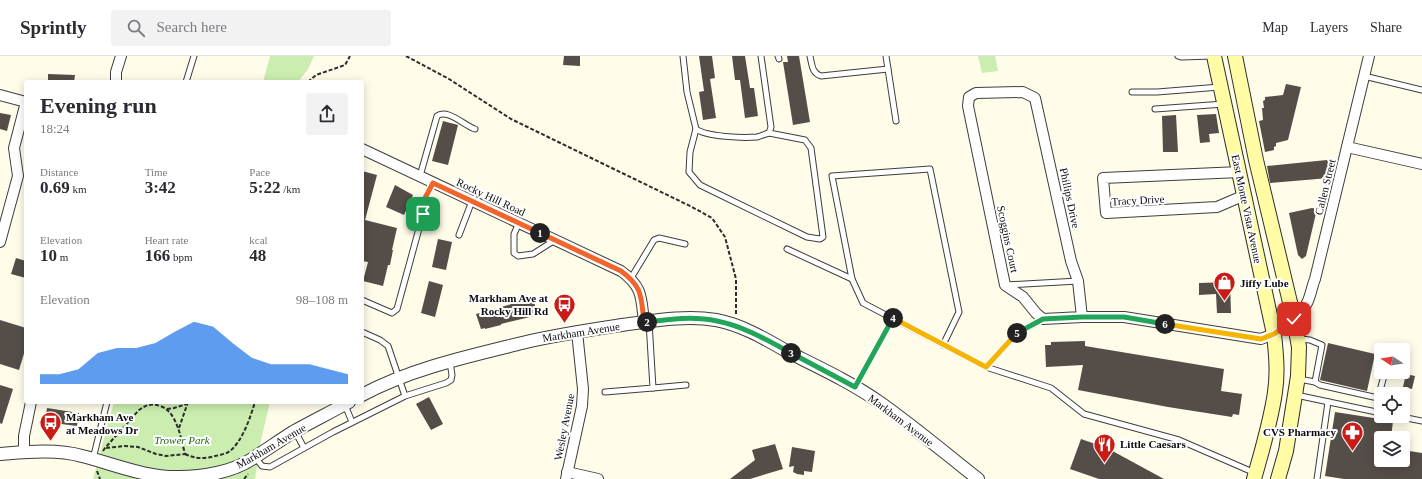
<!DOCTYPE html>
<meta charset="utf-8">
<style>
:root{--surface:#fff;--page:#f2f2f3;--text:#2b2b33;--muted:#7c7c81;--line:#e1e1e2;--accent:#1a73e8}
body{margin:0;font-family:Georgia,serif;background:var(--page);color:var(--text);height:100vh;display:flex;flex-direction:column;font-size:15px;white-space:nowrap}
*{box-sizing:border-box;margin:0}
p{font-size:13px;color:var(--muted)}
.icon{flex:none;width:22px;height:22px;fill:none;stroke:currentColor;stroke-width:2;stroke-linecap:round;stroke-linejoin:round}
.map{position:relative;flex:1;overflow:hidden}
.sheet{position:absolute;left:24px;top:24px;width:340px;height:324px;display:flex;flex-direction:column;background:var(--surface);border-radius:4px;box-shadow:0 2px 10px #0003}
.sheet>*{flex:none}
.needle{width:26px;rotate:282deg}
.tools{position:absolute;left:1374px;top:287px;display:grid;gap:8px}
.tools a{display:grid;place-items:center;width:36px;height:36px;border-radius:4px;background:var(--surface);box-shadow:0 2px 10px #0003;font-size:20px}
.pin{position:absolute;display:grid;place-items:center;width:34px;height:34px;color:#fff;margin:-17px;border-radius:8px;box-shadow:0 2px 6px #0006}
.km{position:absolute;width:20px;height:20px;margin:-10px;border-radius:50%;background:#222;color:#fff;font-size:11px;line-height:20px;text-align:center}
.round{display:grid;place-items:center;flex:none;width:42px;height:42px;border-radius:4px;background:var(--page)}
.head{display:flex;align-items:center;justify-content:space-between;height:68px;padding:0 16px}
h1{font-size:22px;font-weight:600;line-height:30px}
.figures{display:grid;grid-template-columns:repeat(3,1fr);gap:6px;height:68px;padding:4px 16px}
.figures div{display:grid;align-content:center}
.figures b{font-size:17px;font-weight:600}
.figures small{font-size:11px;font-weight:400}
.figures p{font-size:11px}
.chart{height:112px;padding:8px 16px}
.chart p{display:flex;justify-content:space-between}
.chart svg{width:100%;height:72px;margin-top:4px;fill:var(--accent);opacity:.7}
header{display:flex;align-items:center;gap:24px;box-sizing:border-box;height:56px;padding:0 20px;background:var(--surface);border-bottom:1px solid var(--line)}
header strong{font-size:19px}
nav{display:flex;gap:22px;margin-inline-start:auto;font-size:14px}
.search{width:280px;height:36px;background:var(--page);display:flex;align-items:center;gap:10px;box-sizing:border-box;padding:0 14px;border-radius:4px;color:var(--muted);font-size:15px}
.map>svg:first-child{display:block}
</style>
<header>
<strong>Sprintly</strong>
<div class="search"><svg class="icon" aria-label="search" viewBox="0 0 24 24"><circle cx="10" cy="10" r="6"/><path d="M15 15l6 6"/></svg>Search here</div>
<nav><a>Map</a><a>Layers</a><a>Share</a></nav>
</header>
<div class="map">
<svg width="1422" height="423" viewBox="0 0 1422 423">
<rect width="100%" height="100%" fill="#fffcea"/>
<g fill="#cbedaf">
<path d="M270,0H314L308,13L298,26H263Z"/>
<path d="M978,0H995L998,15L982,17Z"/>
<path d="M114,346H270L261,384L255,423H93Z"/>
</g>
<g fill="#554d47">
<path d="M564,0H580V10L563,9Z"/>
<path d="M699,0H712L715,22L710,23L716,62L703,64L699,36L704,35Z"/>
<path d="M732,0H745L750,32H754L758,60L745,62L740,24H735Z"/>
<path d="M787,0H799L810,66L793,69L783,6H788Z"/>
<path d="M48,18L75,19L74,26H48Z"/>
<path d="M1286,28L1301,31L1288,84L1276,87V90L1274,91V94L1265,96L1259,65L1263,64L1262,52H1264L1263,45L1265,44V41L1283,39Z"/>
<path d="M0,57L11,59L7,75L0,73Z"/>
<path d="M1216,58L1219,77L1209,78L1210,86L1200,87L1197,59Z"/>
<path d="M1176,59L1178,96H1163L1162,60Z"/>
<path d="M443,65L458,69L448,109L432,105Z"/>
<path d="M1327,104L1332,109L1329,122L1270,127L1267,110Z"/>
<path d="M362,115L377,119L365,164L397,172L392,194H393L390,209H388L383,230L363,225L368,206L362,205Z"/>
<path d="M395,129L413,139L404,159L386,151Z"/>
<path d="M1312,152L1317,153L1306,200L1302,203L1298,199L1289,157Z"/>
<path d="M438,183L452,186L446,214L432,211Z"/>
<path d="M16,202L26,205V222L11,218Z"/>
<path d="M429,225L443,229L435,261L421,257Z"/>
<path d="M1230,226L1231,257H1217L1216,238L1199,239V227Z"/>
<path d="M533,242L537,257L533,259L534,260L501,268V269L485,273V272L481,273L476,258Z"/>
<path d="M0,264L26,272V291L19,314L0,308Z"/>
<path d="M1085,285V290L1224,313L1221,335L1242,338L1239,359L1233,358L1232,361L1168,351L1078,334L1083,309L1046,311L1045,289H1051V286Z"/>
<path d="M1328,287L1375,298L1367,335L1320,324Z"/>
<path d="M1406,318L1415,320L1412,333L1403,331Z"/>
<path d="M0,329L13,333L2,368L0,367Z"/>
<path d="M429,341L443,368L431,374L416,348Z"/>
<path d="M47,352L79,357L77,370L45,366Z"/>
<path d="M1335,356L1393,365L1391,382H1381V404H1403V394L1422,397V423H1344L1325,420Z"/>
<path d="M1081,383L1107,392L1164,423H1099L1070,413Z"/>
<path d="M775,388L783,413L750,423H730L755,404L752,394Z"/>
<path d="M792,391L815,395L812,416L804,415V419L797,418L793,416L794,410L789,411Z"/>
</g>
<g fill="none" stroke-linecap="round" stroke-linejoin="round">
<defs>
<g id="service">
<path d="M683,0L687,36L696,73C707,81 743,82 757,81C761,80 765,78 769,77L771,71L761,0"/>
<path d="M778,0L779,3"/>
<path d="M810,0C812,9 812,17 821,20L888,13"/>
<path d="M886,0L896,65"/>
<path d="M1178,0L1181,1L1213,0"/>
<path d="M1364,20L1422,34"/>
<path d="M186,26L194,0"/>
<path d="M1132,36H1157L1220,31"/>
<path d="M1155,53L1224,48"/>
<path d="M696,73L690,96L689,116L700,129L807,181L820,183L823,181L811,92L805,84L769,77"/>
<path d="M420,120L437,60C447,52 465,70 475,73"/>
<path d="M519,167L514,178V197L518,200L533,198L555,184"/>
<path d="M459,179L472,145"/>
<path d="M787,193L852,223L863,247L986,311"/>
<path d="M631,222L654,184L659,182L685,188"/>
<path d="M852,223L832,120L930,113L959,256L943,289"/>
<path d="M1006,229L1078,225"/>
<path d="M362,244L392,257L397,253L423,158L425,142L433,127"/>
<path d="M1043,263L1018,276L986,311L1051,332L1084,358L1179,384L1255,417"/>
<path d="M362,276L380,284L388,290L405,340"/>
<path d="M1299,323L1315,326L1322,289L1310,284L1300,283"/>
<path d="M1315,326L1320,329L1378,342L1385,316"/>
<path d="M855,331L893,262"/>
<path d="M653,332L686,329"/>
<path d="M605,336L653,332L649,266"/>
<path d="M1296,339L1381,357"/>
<path d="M345,349L352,366"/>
<path d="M1397,360L1422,365"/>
<path d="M295,375L304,392"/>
<path d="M255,401L262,410L270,411L333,376L405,340L446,327L451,324L452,319L450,306"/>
<path d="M93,403L107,346"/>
<path d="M1317,423L1328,346"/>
</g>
<g id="minor">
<path d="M116,26V16L121,0"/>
<path d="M0,39L26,46"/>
<path d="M1347,91L1422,108"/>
<path d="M362,93L621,215C643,231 641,241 644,266"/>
<path d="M1240,116L1103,122L1106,157L1217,151L1245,139"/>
<path d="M0,186L18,120L14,92L26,46"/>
<path d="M1082,261L1078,225L1071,205L1035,42L1023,36L976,37L969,41L968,50L1005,229L1023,241L1036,257L1043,263L1082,261H1124L1261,283C1277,277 1300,262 1307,247C1311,239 1312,230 1315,223L1369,0"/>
<path d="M24,397V380L31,346"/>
<path d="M567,416L598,423"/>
<path d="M566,423L582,350L583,333L577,276"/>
</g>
<g id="tertiary">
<path d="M362,339C410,313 469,300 522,287C555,279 589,274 622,269C653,265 685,259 716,264C743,269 767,284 790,297C820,312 852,327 879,346C913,370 945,397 978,423"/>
<path d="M0,398C27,396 56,393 82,400C114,408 146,422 179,421C203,421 232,416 252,403C266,394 279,385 293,376C311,366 331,356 349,346"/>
</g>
<g id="secondary">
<path d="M1214,0L1274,278C1276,297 1278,317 1275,336C1271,365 1262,394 1254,423"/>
<path d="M1235,0L1256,104L1294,263L1299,291L1298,320L1295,339L1286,395L1278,423"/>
</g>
</defs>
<use href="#service" stroke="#3e3e3e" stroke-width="7"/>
<use href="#minor" stroke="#3e3e3e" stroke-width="12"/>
<use href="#tertiary" stroke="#3e3e3e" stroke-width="14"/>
<use href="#secondary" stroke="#2d2d2d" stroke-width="16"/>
<g stroke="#2d2d2d" stroke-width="2" stroke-dasharray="4 2" stroke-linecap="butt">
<path d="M406,0L449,23L511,63L692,151L712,162L725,181L736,223V258"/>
<path d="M308,26L316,19L345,9L350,0"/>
<path d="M167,353L174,352L187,348"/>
<path d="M179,372L188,346"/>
<path d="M103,395L105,392L139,354C146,349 151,347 160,350C177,355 181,383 185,398L166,400L156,398L138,391L125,390L105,392"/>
<path d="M185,398C195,403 204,403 215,400C220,399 226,398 230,395C243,384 250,362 255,346"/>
<path d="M97,415L100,423"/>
<path d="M244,423L248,418"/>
</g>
<use href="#service" stroke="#fff" stroke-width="5"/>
<use href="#minor" stroke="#fff" stroke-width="10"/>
<use href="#tertiary" stroke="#fff" stroke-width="12"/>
<use href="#secondary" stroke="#fffca5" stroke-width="14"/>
</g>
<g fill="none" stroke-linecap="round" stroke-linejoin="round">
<defs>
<path id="split-1" d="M423,158L425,142L433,127L540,177"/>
<path id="split-2" d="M540,177L621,215C643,231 641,241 644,266H647"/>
<path id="split-3" d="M647,266C670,263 694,260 717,265C743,270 767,284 791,297"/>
<path id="split-4" d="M791,297L855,331L893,262"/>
<path id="split-5" d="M893,262L986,311L1017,277"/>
<path id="split-6" d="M1017,277L1043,263L1082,261H1124L1165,268"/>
<path id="split-7" d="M1165,268L1261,283L1274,278L1294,263"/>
</defs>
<use href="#split-1" stroke="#fff" stroke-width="8"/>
<use href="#split-2" stroke="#fff" stroke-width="8"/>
<use href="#split-3" stroke="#fff" stroke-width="8"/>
<use href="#split-4" stroke="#fff" stroke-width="8"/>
<use href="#split-5" stroke="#fff" stroke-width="8"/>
<use href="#split-6" stroke="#fff" stroke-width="8"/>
<use href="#split-7" stroke="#fff" stroke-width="8"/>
<use href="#split-1" stroke="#f0652b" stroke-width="5"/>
<use href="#split-2" stroke="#f0652b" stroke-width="5"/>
<use href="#split-3" stroke="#22a559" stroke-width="5"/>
<use href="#split-4" stroke="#22a559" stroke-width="5"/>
<use href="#split-5" stroke="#f5b400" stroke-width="5"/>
<use href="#split-6" stroke="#22a559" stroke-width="5"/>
<use href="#split-7" stroke="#f5b400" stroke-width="5"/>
</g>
<defs>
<symbol id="shop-pin" viewBox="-11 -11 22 30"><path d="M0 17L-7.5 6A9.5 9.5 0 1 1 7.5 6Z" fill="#c91c16" stroke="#fff"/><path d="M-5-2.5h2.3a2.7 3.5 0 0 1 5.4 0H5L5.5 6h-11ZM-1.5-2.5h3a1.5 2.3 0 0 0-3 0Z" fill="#fff"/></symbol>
<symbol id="bus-pin" viewBox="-11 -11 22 30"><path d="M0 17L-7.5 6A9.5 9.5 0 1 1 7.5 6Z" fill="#c91c16" stroke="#fff"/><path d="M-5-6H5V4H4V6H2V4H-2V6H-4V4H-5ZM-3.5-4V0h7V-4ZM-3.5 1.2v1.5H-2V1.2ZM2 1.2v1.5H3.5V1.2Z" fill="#fff"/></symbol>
<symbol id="pharmacy-pin" viewBox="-11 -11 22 30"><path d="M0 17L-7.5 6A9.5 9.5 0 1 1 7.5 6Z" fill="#c91c16" stroke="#fff"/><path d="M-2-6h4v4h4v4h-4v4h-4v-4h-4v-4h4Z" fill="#fff"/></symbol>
<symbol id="restaurant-pin" viewBox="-11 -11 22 30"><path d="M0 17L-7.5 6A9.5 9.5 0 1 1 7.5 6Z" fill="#c91c16" stroke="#fff"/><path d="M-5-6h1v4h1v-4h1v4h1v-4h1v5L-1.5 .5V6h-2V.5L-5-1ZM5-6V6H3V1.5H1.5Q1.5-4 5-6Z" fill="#fff"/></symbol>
</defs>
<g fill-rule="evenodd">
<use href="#shop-pin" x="1212" y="214" width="25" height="34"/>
<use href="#bus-pin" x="552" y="236" width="25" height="34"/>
<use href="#bus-pin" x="38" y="354" width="25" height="34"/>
<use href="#pharmacy-pin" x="1340" y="364" width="25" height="34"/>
<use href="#restaurant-pin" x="1092" y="376" width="25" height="34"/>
</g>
<g text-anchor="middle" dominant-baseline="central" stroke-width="4" stroke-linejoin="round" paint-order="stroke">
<g font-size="11" fill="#0b0b0b" stroke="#fff">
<text transform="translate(1325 131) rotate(-76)">Callen Street</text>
<text transform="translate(491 141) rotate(25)">Rocky Hill Road</text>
<text transform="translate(1070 142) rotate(78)">Phillips Drive</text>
<text transform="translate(1138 144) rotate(-3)">Tracy Drive</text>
<text transform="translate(1247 153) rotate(78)">East Monte Vista Avenue</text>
<text transform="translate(1008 183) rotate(78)">Scoggins Court</text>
<text transform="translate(581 276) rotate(-9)">Markham Avenue</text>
<text transform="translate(901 364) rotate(37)">Markham Avenue</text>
<text transform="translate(564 371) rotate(-79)">Wesley Avenue</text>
<text transform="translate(271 390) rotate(-30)">Markham Avenue</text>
</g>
<g font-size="11" font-weight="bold" fill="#0b0b0b" stroke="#fff" text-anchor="start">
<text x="1240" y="227">Jiffy Lube</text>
<text x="548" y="242" text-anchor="end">Markham Ave at<tspan x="548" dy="13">Rocky Hill Rd</tspan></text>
<text x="66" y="361">Markham Ave<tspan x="66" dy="13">at Meadows Dr</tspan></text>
<text x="1336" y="376" text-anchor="end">CVS Pharmacy</text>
<text x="1120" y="388">Little Caesars</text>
</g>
<g font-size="11" font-style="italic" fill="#206916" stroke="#fff">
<text x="182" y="384">Trower Park</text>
</g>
</g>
</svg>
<div class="tools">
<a><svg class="needle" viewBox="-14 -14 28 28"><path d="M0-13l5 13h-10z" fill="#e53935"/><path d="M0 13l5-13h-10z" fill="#7c7c81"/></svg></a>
<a><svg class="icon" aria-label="locate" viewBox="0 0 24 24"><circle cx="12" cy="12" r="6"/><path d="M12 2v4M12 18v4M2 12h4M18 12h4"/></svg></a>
<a><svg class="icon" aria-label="layers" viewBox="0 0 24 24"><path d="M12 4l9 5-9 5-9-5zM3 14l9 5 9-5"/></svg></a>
</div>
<div class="pin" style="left:423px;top:158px;background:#1e9e55"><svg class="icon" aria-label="arrive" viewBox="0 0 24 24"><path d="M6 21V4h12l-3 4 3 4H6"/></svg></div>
<div class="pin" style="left:1294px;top:263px;background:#d93025"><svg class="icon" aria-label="check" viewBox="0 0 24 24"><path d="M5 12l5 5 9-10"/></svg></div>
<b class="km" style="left:540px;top:177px">1</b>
<b class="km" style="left:647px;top:266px">2</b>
<b class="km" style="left:791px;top:297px">3</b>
<b class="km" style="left:893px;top:262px">4</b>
<b class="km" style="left:1017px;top:277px">5</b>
<b class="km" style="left:1165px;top:268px">6</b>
<section class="sheet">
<div class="head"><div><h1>Evening run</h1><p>18:24</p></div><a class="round"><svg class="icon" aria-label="share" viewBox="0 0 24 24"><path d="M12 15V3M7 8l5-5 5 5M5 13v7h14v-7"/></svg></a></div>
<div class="figures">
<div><p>Distance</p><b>0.69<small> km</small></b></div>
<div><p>Time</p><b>3:42</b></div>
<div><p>Pace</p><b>5:22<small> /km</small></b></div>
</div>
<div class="figures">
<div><p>Elevation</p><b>10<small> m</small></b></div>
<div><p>Heart rate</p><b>166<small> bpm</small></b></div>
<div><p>kcal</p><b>48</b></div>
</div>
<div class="chart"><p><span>Elevation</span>98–108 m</p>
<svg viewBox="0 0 160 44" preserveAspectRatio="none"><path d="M0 44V38L10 38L20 35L30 25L40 22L50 22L60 19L70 12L80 6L90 9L100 19L110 28L120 32L130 32L140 32L150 35L160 38V44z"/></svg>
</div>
</section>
</div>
